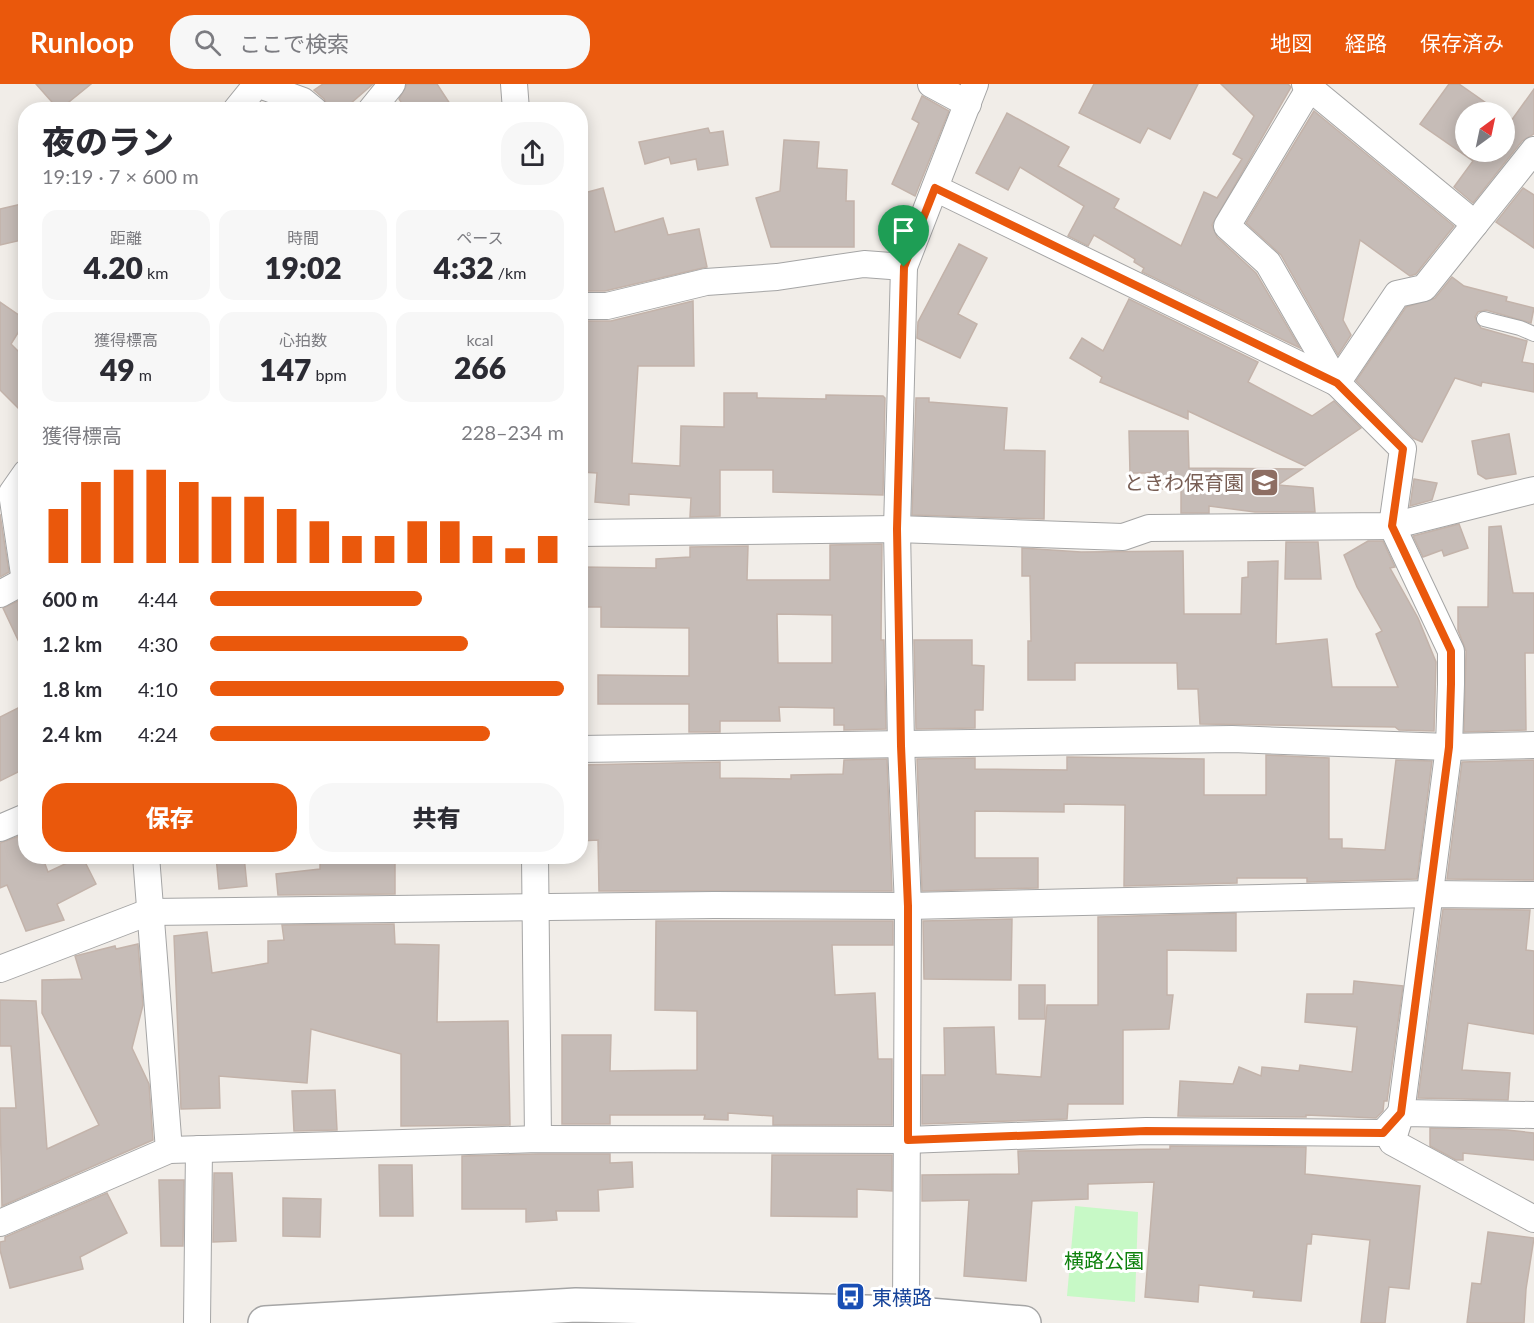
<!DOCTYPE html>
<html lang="ja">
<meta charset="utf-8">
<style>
:root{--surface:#fff;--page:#f7f7f7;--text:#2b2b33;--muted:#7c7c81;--accent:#ea580c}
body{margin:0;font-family:Lato,"Noto Sans JP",sans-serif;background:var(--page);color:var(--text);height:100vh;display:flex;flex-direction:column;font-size:22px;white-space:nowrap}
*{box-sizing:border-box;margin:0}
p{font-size:20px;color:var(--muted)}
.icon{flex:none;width:33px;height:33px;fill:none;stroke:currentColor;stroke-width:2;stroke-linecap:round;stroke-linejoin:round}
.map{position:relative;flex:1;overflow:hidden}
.panel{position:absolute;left:18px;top:18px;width:570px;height:762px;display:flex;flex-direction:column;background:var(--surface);border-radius:24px;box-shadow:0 3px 15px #0003}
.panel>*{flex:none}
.needle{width:39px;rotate:33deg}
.buttons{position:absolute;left:1455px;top:18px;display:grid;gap:12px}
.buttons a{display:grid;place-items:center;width:60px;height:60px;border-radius:50%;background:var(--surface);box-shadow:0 3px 15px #0003;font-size:30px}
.pin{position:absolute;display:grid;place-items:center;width:51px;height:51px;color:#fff;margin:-62px -26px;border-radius:50% 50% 50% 0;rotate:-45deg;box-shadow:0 0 6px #0007}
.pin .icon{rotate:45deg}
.round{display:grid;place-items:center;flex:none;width:63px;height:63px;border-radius:24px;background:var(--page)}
.headline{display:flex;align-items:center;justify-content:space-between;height:102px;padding:0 24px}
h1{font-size:33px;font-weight:800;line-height:45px}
.metrics{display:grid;grid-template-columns:repeat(3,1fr);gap:9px;height:102px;padding:6px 24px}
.metrics div{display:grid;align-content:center;border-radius:15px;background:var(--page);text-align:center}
.metrics b{font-size:30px;font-weight:800}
.metrics small{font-size:16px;font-weight:400}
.metrics p{font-size:16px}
.chart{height:168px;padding:12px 24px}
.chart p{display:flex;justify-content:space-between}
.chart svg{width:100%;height:108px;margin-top:6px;stroke:var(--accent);stroke-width:6}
.cta{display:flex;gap:12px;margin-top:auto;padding:12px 24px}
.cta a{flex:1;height:69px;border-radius:24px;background:var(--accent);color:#fff;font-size:24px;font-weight:800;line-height:69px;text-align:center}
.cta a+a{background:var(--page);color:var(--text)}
ul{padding:0 24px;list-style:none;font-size:20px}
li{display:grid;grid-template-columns:96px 72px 1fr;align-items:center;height:45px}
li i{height:15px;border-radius:8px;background:var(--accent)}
header{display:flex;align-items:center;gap:36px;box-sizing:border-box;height:84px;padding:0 30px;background:var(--accent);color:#fff}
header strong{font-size:28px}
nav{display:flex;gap:33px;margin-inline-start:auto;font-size:21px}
.search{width:420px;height:54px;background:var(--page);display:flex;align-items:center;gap:15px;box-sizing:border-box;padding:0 21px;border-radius:24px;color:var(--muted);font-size:22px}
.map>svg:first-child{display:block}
</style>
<header>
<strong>Runloop</strong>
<div class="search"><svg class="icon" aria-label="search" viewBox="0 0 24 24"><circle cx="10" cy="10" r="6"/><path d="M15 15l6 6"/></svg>ここで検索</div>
<nav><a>地図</a><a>経路</a><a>保存済み</a></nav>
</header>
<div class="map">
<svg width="1534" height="1239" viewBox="0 0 1534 1239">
<rect width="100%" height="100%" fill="#f1ede8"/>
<path fill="#c7f9c6" d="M1075,1122L1138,1128L1135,1218L1067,1212Z"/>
<g fill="#c6bcb7" stroke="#c3b3aa" stroke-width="1.5" fill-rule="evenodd">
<path d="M36,0H91L59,26Z"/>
<path d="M323,0H373L343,26H329L324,15L314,6Z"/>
<path d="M407,0H437L454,26H406L399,15Z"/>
<path d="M1094,0H1198L1170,55L1148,44L1140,59L1079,29Z"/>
<path d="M1221,0H1288L1291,3L1212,141L1217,153L1256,189L1300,264L1142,188L1144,184L1134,178L1135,175L1094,151L1088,162L1068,152L1084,122L1020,83L1008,106L976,89L1007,29L1069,63L1058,82L1119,115L1114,124L1181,162L1204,108L1217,114L1242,75L1233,70L1254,32Z"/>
<path d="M1449,0H1459L1499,28H1466V68H1504V33L1511,37L1534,5V50L1522,57L1473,119L1454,103L1473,77L1420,40Z"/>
<path d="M922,12L949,27L915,112L892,100L919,39L912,35Z"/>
<path d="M1314,27L1454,142L1416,190L1410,192L1360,156L1343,236L1351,251L1338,271L1281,171L1246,139Z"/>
<path d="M708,44L710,49L723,47L728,81L698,86L696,75L671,80L669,73L645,80L639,58Z"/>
<path d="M784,56L819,58L817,84L847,86L846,117H854V163H771L756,114L780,107Z"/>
<path d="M603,104L615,148L663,134L668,151L699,145L707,183L605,207H580V110Z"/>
<path d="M1523,104L1534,111V164L1496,138Z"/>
<path d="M26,119V155L0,161V125Z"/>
<path d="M959,160L987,174L958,230L977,240L960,274L917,254L918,238Z"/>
<path d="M1452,193L1464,202L1507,213L1506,217L1534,224L1531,239L1486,226L1478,228L1475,233L1481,244L1527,257L1522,278L1534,280V308L1482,298L1481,302L1455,294L1422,358L1413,354L1356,297L1406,223L1435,214Z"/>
<path d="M1129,215L1258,278L1248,298L1312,332L1334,317L1361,344L1305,382L1188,327V335L1100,298L1102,293L1070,274L1082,254L1103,267Z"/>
<path d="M693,217L694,282H638L632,379L680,382L681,342L724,343V309H757V314L826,315V311L883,312L885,314L883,411L773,408V386H720V432L690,433L691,414L629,410V421L595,418L597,389L581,388L584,341L580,340V237H611Z"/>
<path d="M0,218L26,236L11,260L26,275V332L0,306Z"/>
<path d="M916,314H929V318L1007,324L1004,366L1045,367L1044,435L912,431Z"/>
<path d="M1129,347H1188L1189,384L1302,385L1278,401L1313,404L1315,428H1255L1209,422V429H1181V405H1155V389H1130Z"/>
<path d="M1509,350L1516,390L1486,395L1478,390L1472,357Z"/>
<path d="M1414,395L1437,399L1432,416L1410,422Z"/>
<path d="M0,430L9,488L0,493Z"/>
<path d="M1459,440L1468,464L1444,472L1442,466L1423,473L1413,452Z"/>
<path d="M1501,442L1513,509H1534V569H1525L1526,646L1464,648L1466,567L1458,546V523H1488L1489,443Z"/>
<path d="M1368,457H1383L1395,483L1390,484L1418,534L1436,578L1434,647L1399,646L1395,643L1200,640L1198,605H1178L1177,579H1075V596H1028V557H1031L1030,492H1022V464L1081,468L1183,467L1184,530H1241L1242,494L1248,493V478L1278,477L1276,560L1327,555L1332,603H1398L1376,550L1382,547L1357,503L1344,471Z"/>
<path d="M1286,458H1318L1321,495H1285Z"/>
<path d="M882,460L881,556H884L886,645L844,646V641H834V624L779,623L780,637H720V648H689V620H598V591L689,592V544L601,543V523H580V483L656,484V475L690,473V463L748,462L747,496H830V461ZM777,530L832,531V579H778Z"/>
<path d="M26,513V573L3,524Z"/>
<path d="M914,556H972V581L984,582L983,626H975V644L916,645Z"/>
<path d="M26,620V684L0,697V633Z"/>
<path d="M1266,671L1329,674V755H1342V764L1385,766L1396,676L1432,677L1417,795L1307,798V794H1237V799L1124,802L1125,721L1064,720V728L975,727V774H1038V804L922,807L917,675L975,674V685L1067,686V673L1204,675V711H1266Z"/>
<path d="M887,675L892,807H599L598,756L580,757V681L720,678V694L791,695V691L843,690L844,676Z"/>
<path d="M1534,676V796L1447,795L1462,678Z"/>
<path d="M22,751L26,757V772H42L48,788L82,772L96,800L57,820L64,836L26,847L7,801L0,804V759Z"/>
<path d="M216,772H244L247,802L219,805Z"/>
<path d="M320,772H395V810L278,811L276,790L320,785Z"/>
<path d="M1443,825L1530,826L1526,866L1534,867V950L1468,939L1462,986L1510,989L1508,1016L1418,1014Z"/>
<path d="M1236,829V867L1167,866V911H1173L1169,945L1123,946V1020H1068L1067,1035L922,1040V991H945L944,944L994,943L996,990L1041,993L1047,921H1098V833Z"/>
<path d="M1012,835L1011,896L924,895L923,837Z"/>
<path d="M656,837H893V861H832L835,911L875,909L878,975H892V1041H773V1032L728,1029V1036L704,1035L705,1031H610V1040H562V951H611L610,987L697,986V927L655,926Z"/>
<path d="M394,840L395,860L439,861L437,938L508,937L510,1041L401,1042V970L311,945L307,999L219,992L220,1024L181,1025L174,852L207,848L212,889L268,879V857L284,856L282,841Z"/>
<path d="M138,860L143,921L132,964L149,1000L153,1056L2,1122L0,1024H16L11,962H0V916L36,917L47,1065L99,1041L42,929V896L82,895L75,872L115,862L116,865Z"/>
<path d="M1354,897L1403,902L1387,1017H1384L1383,1027L1376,1034L1306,1031V1033L1178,1032L1180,997L1233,1000L1239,983L1261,992L1262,983L1299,987L1300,981L1352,988L1357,943L1305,938L1307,910H1353Z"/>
<rect x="1019" y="901" width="26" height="34"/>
<path d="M335,1006L337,1046L294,1047L292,1007Z"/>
<path d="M1430,1044L1507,1046L1534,1049V1076L1463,1069V1076H1456L1430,1062Z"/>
<path d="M1170,1062L1306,1063L1305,1090L1420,1102L1409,1205L1389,1203L1385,1239H1361L1370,1156L1312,1150L1311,1160H1307L1301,1217L1253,1213L1254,1207L1199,1201L1198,1218L1145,1213L1154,1098L1088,1100V1115L1032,1117L1026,1197L964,1192L969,1116L922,1117V1091L1019,1090L1018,1067L1170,1065Z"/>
<path d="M538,1070H610V1079L632,1078L633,1103L598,1106L599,1127H556L557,1136L526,1138V1125H462V1072Z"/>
<path d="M772,1071H892V1107L857,1105V1133L771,1132Z"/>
<path d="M379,1081H412L413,1132H380Z"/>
<path d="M214,1089H232L236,1157L213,1158Z"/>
<path d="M159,1096H184L183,1162H161Z"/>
<path d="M107,1109L127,1149L80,1173L83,1185L10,1204L0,1166V1158L5,1157V1153Z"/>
<path d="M283,1114L321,1115L320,1153L283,1152Z"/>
<path d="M1488,1148L1534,1154L1526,1205L1524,1239H1467L1472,1199L1481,1200Z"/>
</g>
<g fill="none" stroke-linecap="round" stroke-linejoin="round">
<defs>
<path id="service" d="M1484,235L1520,244L1534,250"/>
<g id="minor">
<path d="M257,0L303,17L314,26"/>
<path d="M514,0L516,26"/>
<path d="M931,0L968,20"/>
<path d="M1305,0L1475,140"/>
<path d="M1309,5L1227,142L1268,179L1337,299L1403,365L1392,442L1451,567V600L1449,663L1401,1029L1392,1058L1534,1135"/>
<path d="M236,26L257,0"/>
<path d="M371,26L392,0"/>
<path d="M935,104L1337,299"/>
<path d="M580,222H607L706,198L777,193L864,180L904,183"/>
<path d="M1337,299L1397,210L1424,204L1534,66"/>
<path d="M580,449L897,445L1123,453L1149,444L1392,442L1534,406"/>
<path d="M25,497L12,409L26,389"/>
<path d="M0,510L26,496"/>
<path d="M580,665L1232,655L1449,663L1534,661"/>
<path d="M0,744L26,733"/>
<path d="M146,772L169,1066"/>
<path d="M535,772L538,1055"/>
<path d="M0,885L149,828L714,821L908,822L1430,810L1534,811"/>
<path d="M0,1139L169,1066L538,1055L907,1056L1146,1047L1383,1049L1401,1029L1534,1031"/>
<path d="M906,1229L908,822L901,661L897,445L904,183L975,0"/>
<path d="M197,1239L199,1065"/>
</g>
<path id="tertiary" d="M265,1239L576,1221L906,1229L1024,1239"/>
</defs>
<use href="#service" stroke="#a5a5a5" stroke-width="16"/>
<use href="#minor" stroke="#a5a5a5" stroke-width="28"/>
<use href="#tertiary" stroke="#a5a5a5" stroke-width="36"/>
<use href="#service" stroke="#fff" stroke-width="14"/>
<use href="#minor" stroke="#fff" stroke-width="26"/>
<use href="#tertiary" stroke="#fff" stroke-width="33"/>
</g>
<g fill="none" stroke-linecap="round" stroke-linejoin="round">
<defs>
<path id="route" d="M935,104L1337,299L1403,365L1392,442L1451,567V600L1449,663L1401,1029L1383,1049L1146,1047L908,1056V822L901,662L897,445L904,183Z"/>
</defs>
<use href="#route" stroke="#fff" stroke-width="12"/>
<use href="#route" stroke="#ea580c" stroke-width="8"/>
</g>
<defs>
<symbol id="school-square" viewBox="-11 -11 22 22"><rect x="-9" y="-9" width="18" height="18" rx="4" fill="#8d6e63" stroke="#fff"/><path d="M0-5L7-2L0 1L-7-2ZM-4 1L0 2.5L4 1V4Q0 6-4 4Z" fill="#fff"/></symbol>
<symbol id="bus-square" viewBox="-11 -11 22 22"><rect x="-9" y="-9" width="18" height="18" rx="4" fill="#1a4fb4" stroke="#fff"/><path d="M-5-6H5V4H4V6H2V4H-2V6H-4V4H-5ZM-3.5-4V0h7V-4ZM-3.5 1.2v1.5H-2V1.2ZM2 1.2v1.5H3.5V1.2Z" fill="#fff"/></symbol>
</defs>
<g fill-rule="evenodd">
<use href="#school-square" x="1248" y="382" width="33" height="33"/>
<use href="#bus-square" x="834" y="1196" width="33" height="33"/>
</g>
<g text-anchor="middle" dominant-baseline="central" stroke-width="6" stroke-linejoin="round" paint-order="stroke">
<g font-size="20" fill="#785e54" stroke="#fff" text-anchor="end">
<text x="1244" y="398">ときわ保育園</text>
</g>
<g font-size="20" fill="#0e810d" stroke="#fff">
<text x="1104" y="1176">横路公園</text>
</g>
<g font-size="20" fill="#164399" stroke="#fff" text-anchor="start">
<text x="872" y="1213">東横路</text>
</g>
</g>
</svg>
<div class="buttons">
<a><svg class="needle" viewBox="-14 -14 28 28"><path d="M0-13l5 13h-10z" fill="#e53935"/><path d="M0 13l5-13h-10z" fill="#7c7c81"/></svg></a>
</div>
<div class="pin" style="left:904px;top:183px;background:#1e9e55"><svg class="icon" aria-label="arrive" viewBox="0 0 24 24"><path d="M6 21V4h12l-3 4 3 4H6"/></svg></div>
<section class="panel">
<div class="headline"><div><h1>夜のラン</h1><p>19:19 · 7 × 600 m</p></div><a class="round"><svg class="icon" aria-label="share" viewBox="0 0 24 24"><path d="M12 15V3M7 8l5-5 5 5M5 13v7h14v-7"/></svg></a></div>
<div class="metrics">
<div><p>距離</p><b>4.20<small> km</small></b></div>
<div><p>時間</p><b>19:02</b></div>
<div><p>ペース</p><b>4:32<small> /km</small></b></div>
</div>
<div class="metrics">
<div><p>獲得標高</p><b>49<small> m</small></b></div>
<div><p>心拍数</p><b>147<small> bpm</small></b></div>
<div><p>kcal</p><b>266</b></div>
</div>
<div class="chart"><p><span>獲得標高</span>228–234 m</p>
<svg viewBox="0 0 160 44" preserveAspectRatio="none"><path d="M5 44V22M15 44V11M25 44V6M35 44V6M45 44V11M55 44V17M65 44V17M75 44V22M85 44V27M95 44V33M105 44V33M115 44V27M125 44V27M135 44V33M145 44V38M155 44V33"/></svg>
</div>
<ul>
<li><b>600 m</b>4:44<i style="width:60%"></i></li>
<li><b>1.2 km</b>4:30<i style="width:73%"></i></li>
<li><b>1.8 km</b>4:10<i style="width:100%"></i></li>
<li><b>2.4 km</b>4:24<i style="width:79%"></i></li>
</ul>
<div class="cta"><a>保存</a><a>共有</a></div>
</section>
</div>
